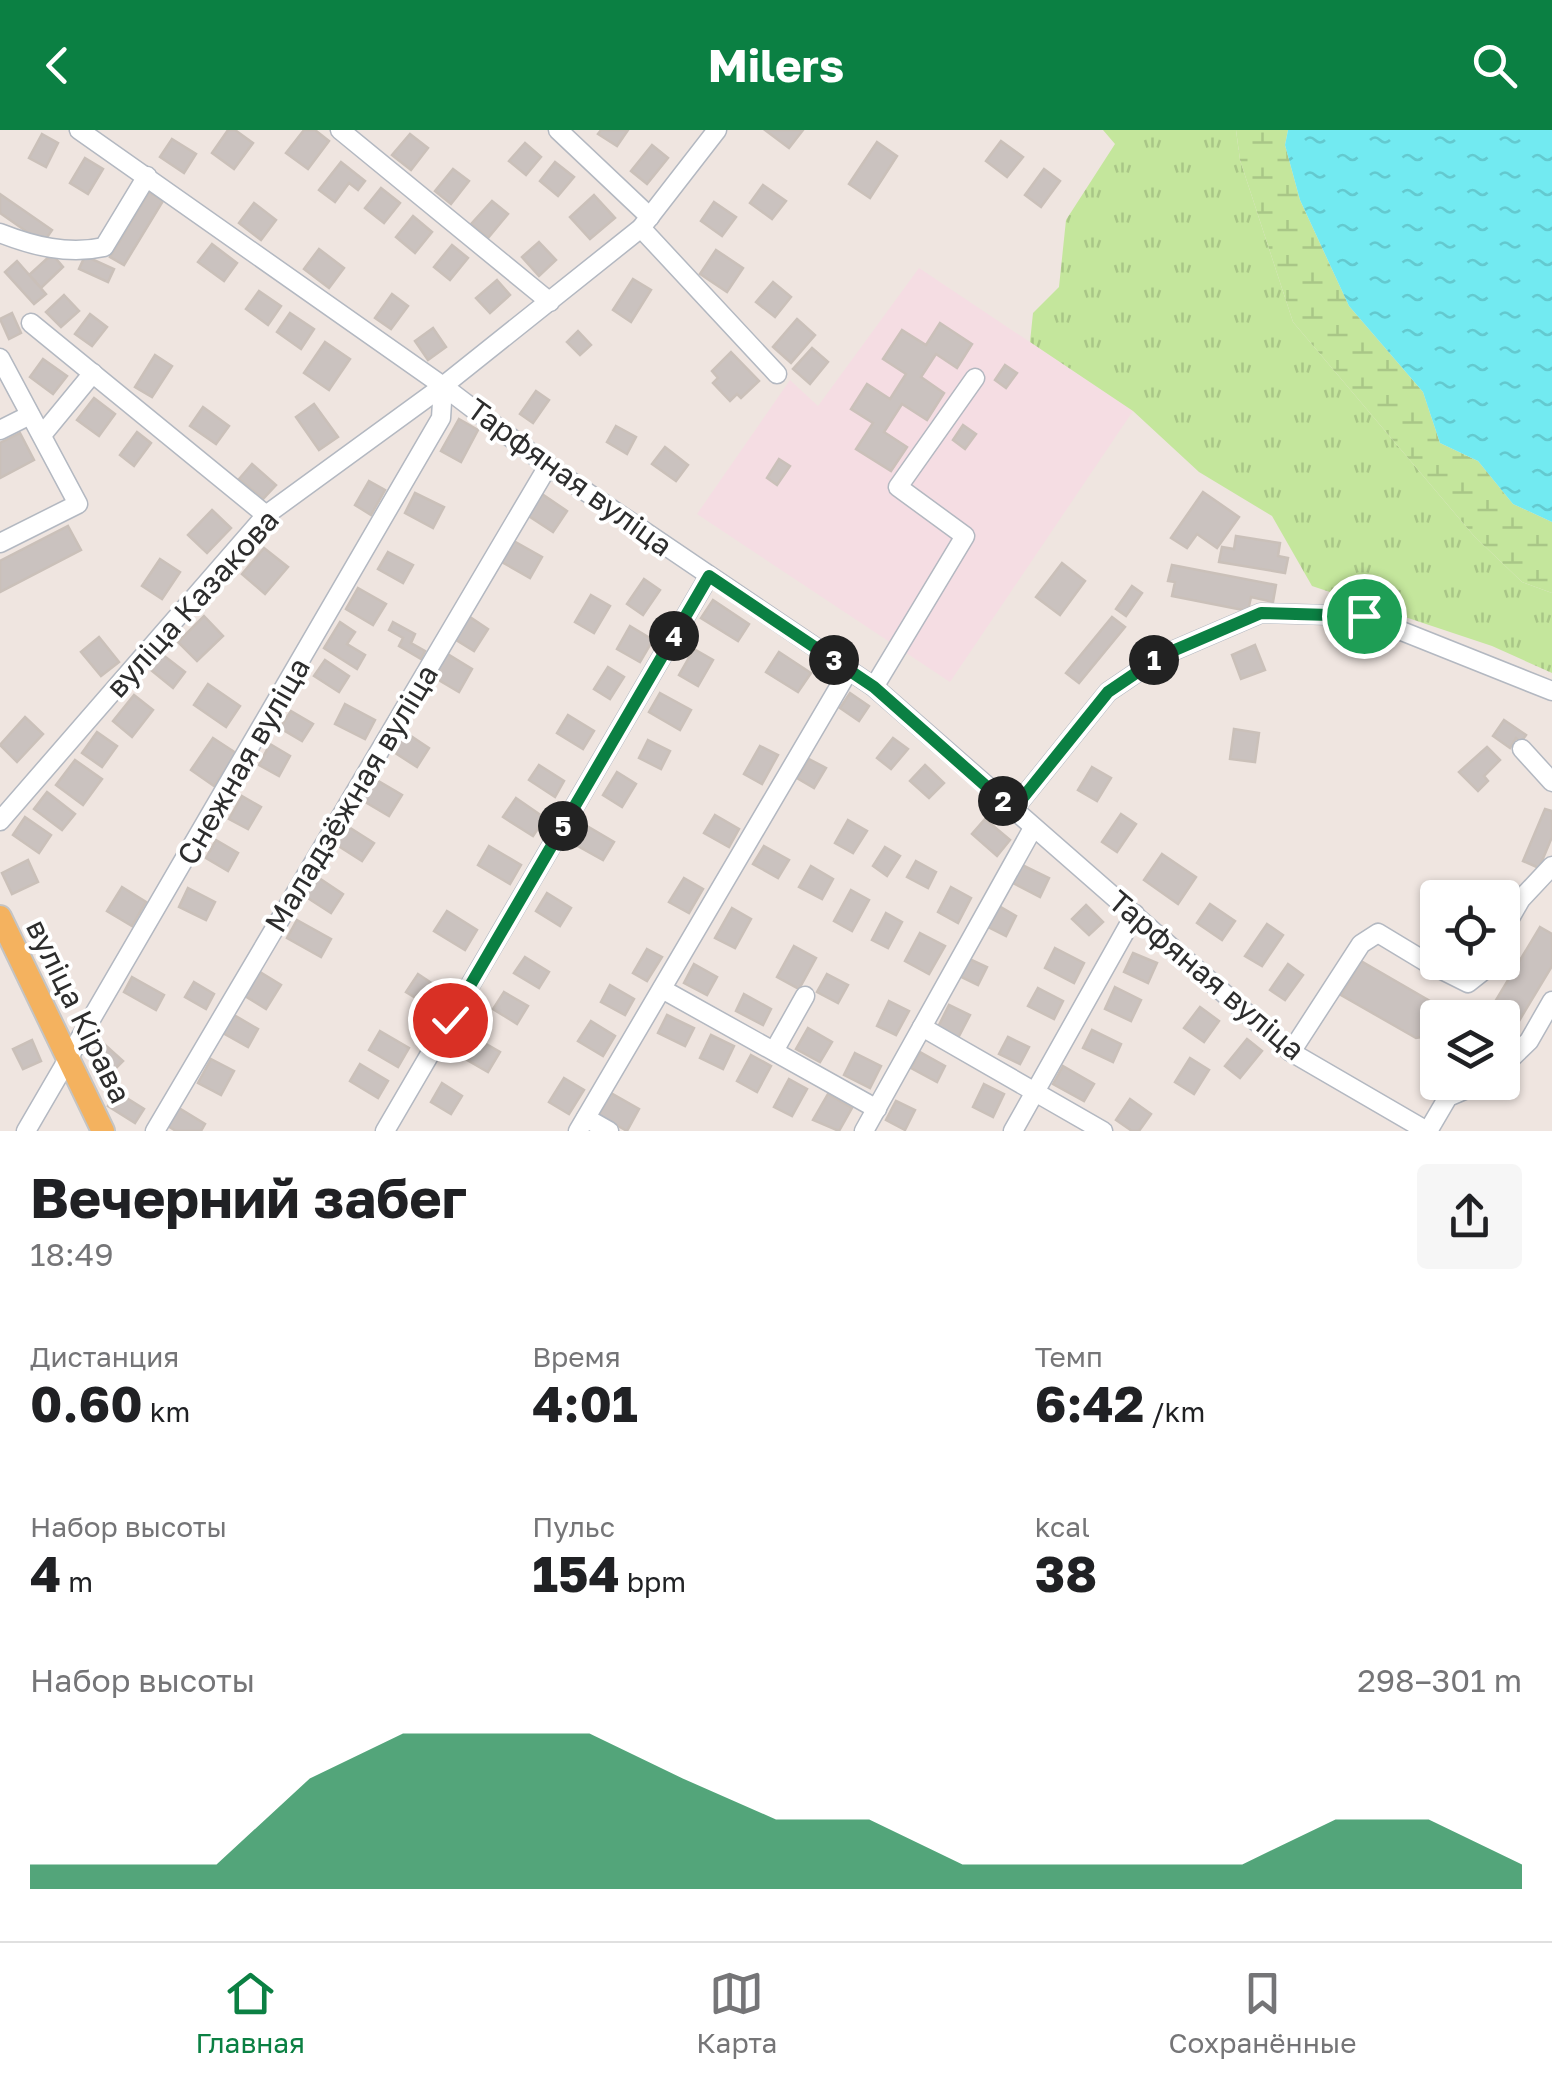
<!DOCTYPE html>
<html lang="ru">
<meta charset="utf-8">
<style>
:root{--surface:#fff;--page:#f6f6f6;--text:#202124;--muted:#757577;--line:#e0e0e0;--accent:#0b8043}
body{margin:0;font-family:"Golos Text",sans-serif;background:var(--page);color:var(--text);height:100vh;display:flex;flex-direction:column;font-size:38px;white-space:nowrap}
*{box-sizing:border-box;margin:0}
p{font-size:32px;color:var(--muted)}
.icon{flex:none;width:55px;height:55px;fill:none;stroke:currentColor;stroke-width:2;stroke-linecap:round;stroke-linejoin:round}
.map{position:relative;height:1001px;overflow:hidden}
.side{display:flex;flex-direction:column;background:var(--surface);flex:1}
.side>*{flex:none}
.fabs{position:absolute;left:1420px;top:750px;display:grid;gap:20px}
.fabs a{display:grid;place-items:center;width:100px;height:100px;border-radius:10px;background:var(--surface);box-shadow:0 2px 8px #0004;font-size:50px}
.pin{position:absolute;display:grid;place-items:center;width:85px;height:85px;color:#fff;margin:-42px;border:5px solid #fff;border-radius:50%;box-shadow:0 2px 10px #0007}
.km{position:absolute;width:50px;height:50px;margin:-25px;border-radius:50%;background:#222;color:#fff;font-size:28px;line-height:50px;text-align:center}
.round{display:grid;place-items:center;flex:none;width:105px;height:105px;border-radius:10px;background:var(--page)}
.summary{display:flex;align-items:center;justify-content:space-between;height:170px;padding:0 30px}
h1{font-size:55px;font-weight:700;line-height:75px}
.figures{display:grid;grid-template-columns:repeat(3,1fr);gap:15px;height:170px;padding:10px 30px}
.figures div{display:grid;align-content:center}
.figures b{font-size:50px;font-weight:700}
.figures small{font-size:28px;font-weight:400}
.figures p{font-size:28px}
.chart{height:280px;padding:20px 30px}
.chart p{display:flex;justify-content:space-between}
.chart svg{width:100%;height:180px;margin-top:10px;fill:var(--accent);opacity:.7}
header{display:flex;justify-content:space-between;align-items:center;height:130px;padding:0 30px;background:var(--accent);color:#fff;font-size:45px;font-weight:700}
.tab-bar{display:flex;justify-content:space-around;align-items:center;height:140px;border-top:2px solid var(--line);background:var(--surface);font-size:28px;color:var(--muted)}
.tab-bar a{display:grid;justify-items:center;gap:5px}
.tab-bar .active{color:var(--accent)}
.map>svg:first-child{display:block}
</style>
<header><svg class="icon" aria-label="back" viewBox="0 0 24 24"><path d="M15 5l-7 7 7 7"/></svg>Milers<svg class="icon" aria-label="search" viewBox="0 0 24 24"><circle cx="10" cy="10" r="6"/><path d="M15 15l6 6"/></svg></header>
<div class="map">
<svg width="1552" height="1001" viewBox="0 0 1552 1001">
<defs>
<pattern id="grass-tufts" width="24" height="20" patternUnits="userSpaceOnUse" patternTransform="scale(2.5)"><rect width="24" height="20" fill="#c4e69c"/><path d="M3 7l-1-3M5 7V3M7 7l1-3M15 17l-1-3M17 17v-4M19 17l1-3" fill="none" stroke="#a9c687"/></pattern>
<pattern id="wetland-marsh" width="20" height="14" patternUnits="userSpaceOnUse" patternTransform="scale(2.5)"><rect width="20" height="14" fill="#c4e69c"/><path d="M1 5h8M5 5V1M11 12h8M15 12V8" fill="none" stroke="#a9c687"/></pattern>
<pattern id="water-ripples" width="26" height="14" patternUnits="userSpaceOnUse" patternTransform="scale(2.5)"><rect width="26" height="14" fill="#72eaf1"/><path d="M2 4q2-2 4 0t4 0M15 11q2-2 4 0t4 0" fill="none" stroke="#63c9cf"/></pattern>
</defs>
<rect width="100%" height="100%" fill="#efe5e0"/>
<path fill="#f5dde3" d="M919,138L1133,281L950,552L697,384L790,250L818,276Z"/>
<path fill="url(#grass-tufts)" d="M1103,0H1236L1240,30L1293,192L1474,406L1522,452L1552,463V543L1492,516L1312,456L1272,386L1199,342L1133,281L1030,212L1033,183L1059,157L1066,90L1115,14Z"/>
<path fill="url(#wetland-marsh)" d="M1236,0H1288L1285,15L1300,70L1349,176L1423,262L1440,313L1478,331L1513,374L1552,392V463L1522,452L1474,406L1293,192L1240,30Z"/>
<path fill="url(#water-ripples)" d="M1288,0H1552V392L1513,374L1478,331L1440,313L1423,262L1349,176L1300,70L1285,15Z"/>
<g fill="#cac2bf" stroke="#cac0b9" stroke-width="2.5">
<path d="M228,0H235L253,13L234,39L212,23Z"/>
<path d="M304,0H315L329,11L308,39L286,23Z"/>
<path d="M601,0H628L617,16L598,4Z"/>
<path d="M765,0H803L789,18Z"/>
<path d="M42,4L58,13L46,37L29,28Z"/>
<path d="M410,4L428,18L411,40L392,25Z"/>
<path d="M172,9L196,24L184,43L160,27Z"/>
<path d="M1001,11L1023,27L1007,47L986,31Z"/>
<path d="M877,12L897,26L870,68L849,54Z"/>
<path d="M525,13L541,27L526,45L509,31Z"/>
<path d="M652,15L668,28L647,54L631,41Z"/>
<path d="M85,28L103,39L88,64L70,53Z"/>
<path d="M341,32L365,51L358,60L349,53L335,72L319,60Z"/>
<path d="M555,32L574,47L558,66L540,51Z"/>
<path d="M453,39L469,51L451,74L435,61Z"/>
<path d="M1044,39L1060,51L1041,77L1025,65Z"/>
<path d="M763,55L786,71L772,89L750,73Z"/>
<path d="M381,58L400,73L384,93L365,78Z"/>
<path d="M149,62L163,71L124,135L110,127Z"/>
<path d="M0,64L52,100L43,113L0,83Z"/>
<path d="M594,65L615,88L590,109L570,87Z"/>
<path d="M492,71L508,84L488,108L471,94Z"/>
<path d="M714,72L736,87L722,106L701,91Z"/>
<path d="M254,73L276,90L261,110L239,93Z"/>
<path d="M413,86L432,102L415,123L396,107Z"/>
<path d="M539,112L556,130L539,146L522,127Z"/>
<path d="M212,114L237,133L224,151L198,132Z"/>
<path d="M452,115L468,128L450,150L434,137Z"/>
<path d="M319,119L344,138L329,158L304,139Z"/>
<path d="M716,120L743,138L727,162L700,144Z"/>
<path d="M52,124L63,137L41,158L29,145Z"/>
<path d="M85,126L114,139L108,152L79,139Z"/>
<path d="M17,131L46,164L34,174L5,142Z"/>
<path d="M633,149L651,160L631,192L613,180Z"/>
<path d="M497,150L510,165L490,183L476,168Z"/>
<path d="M773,152L791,167L775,187L756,172Z"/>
<path d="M259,161L281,176L268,195L246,179Z"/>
<path d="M392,164L408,176L391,199L375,188Z"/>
<path d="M64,165L79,181L61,197L46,182Z"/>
<path d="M12,183L21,203L9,209L0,189Z"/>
<path d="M290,183L314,199L301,219L277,202Z"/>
<path d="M90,184L107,197L92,216L75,204Z"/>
<path d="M797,189L815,205L791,233L773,217Z"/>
<path d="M940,193L972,214L957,238L936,224L921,247L944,263L927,290L902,274L884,302L907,317L891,341L856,319L873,293L851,279L867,254L890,269L906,244L883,229L902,200L926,215Z"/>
<path d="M433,198L446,217L428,230L415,211Z"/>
<path d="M578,201L591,215L580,225L567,212Z"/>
<path d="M325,212L350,229L329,260L304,243Z"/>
<path d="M812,218L828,232L810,254L793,239Z"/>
<path d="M731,222L759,251L741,268L737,264L730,271L713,253L718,248L712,241Z"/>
<path d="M155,225L172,236L152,267L135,257Z"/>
<path d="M43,229L67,246L53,264L30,247Z"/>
<path d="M1005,235L1017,243L1006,258L995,250Z"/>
<path d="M536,261L549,270L533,293L520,284Z"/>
<path d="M94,268L115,284L99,306L77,290Z"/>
<path d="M314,274L338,307L319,320L296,287Z"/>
<path d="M203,277L229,296L216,314L190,296Z"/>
<path d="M459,289L478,300L461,332L441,321Z"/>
<path d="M963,295L976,304L965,319L953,310Z"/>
<path d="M616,296L636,307L627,324L607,312Z"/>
<path d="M137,302L151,313L134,336L120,325Z"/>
<path d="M20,303L34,330L0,348V313Z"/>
<path d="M665,317L688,335L676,351L652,334Z"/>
<path d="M779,329L790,336L777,355L767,348Z"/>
<path d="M252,334L276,355L263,369L239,349Z"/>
<path d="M369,351L385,360L371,385L355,375Z"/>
<path d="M1203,362L1239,387L1217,418L1197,404L1187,418L1171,408Z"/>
<path d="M415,363L444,377L433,398L405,383Z"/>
<path d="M542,364L567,381L553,402L527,385Z"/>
<path d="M212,380L231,398L207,423L188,405Z"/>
<path d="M68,396L81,420L0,462V431Z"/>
<path d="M1236,406L1280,413L1278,426L1288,428L1285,443L1219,432L1222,417L1234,419Z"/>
<path d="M512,410L542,427L530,448L500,431Z"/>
<path d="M264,418L288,437L265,464L242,444Z"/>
<path d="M388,422L413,435L403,453L378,439Z"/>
<path d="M160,429L180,442L162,469L142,456Z"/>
<path d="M1062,433L1085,451L1060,485L1036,467Z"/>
<path d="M1172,435L1276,455L1273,472L1251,467L1248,481L1172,466L1175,452L1168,451Z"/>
<path d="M644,449L660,460L643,485L627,474Z"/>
<path d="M1132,456L1142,463L1126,486L1116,479Z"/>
<path d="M358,458L386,474L373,495L346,479Z"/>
<path d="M591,465L610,476L594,503L575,492Z"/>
<path d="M713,470L749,494L738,511L701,488Z"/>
<path d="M467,485L488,499L474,521L453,508Z"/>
<path d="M204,486L223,506L197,531L178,512Z"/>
<path d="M1112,487L1125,497L1079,553L1066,543Z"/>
<path d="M340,492L355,502L347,514L365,525L357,539L324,518Z"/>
<path d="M393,492L415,504L411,513L425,521L421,529L399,516L403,508L389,500Z"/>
<path d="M630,496L653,510L640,532L617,519Z"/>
<path d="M99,507L119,532L101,546L81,522Z"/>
<path d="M1255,515L1265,540L1241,549L1232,525Z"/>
<path d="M694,519L713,530L698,556L679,545Z"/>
<path d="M779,522L811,543L798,562L766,542Z"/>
<path d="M446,523L472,539L459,562L432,546Z"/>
<path d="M163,525L185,542L173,558L151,540Z"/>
<path d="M325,530L349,546L339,562L314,546Z"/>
<path d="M608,537L624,547L610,569L594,559Z"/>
<path d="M208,554L240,576L226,597L194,575Z"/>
<path d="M660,563L691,580L680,600L649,582Z"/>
<path d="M850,563L869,576L859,591L840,578Z"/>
<path d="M134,565L153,580L132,607L113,591Z"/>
<path d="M345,574L375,590L365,609L335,594Z"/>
<path d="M291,581L313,594L302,611L280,598Z"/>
<path d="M568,585L594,601L583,619L557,603Z"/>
<path d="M25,587L43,604L17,632L0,615Z"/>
<path d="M1504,590L1526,605L1521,612L1516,608L1510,618L1493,606Z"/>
<path d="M1234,599L1259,603L1255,632L1230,629Z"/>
<path d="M97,602L117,616L102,637L82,623Z"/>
<path d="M405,602L429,618L417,637L392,621Z"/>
<path d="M213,608L236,623L214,656L191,640Z"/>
<path d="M893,608L908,619L891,639L877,628Z"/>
<path d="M648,610L670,621L661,639L639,628Z"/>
<path d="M270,614L290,626L279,646L259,635Z"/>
<path d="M760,616L778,625L762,654L744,644Z"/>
<path d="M1487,617L1500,630L1484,646L1488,651L1478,661L1459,642Z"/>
<path d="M809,629L826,638L814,658L797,648Z"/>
<path d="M75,630L102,649L83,675L56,655Z"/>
<path d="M539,635L564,651L555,667L529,650Z"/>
<path d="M925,635L944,653L929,668L910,651Z"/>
<path d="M1092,637L1111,648L1097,671L1078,660Z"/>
<path d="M617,642L636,654L622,677L603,665Z"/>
<path d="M375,649L402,665L389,686L362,670Z"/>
<path d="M47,662L75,684L62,700L34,679Z"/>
<path d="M242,666L261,677L248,699L229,689Z"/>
<path d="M516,668L545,688L533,706L503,687Z"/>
<path d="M1545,679L1552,681V707L1539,738L1523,731Z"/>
<path d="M1121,684L1136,694L1117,722L1102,712Z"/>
<path d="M715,685L739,699L729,717L704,703Z"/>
<path d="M25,687L51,705L39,723L13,705Z"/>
<path d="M985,689L1010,710L997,726L972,704Z"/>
<path d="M848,690L867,701L853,723L835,713Z"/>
<path d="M344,694L374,713L362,731L332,712Z"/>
<path d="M587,696L614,712L603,730L576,715Z"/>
<path d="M216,710L238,723L228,741L206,728Z"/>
<path d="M489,716L521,735L510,754L478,735Z"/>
<path d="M764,716L789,730L778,748L753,734Z"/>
<path d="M885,717L900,726L887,746L873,736Z"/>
<path d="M1162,724L1196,747L1178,774L1144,750Z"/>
<path d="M28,730L38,752L12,764L2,743Z"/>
<path d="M916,731L936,742L928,758L907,747Z"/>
<path d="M1020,734L1049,748L1040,767L1011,752Z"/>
<path d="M811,736L833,749L822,769L799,757Z"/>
<path d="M316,746L343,764L331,783L303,765Z"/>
<path d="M684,748L703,759L689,783L669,772Z"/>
<path d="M122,757L146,772L132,796L107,781Z"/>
<path d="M951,757L971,768L958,793L938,782Z"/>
<path d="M188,758L215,772L206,790L179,777Z"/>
<path d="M851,760L869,770L852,801L834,791Z"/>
<path d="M547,763L571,778L560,796L536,781Z"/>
<path d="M1210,774L1235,791L1222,810L1197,793Z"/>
<path d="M1086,775L1103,792L1089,805L1072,789Z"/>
<path d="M999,776L1016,786L1006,806L988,797Z"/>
<path d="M732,778L751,789L735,818L715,808Z"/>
<path d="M447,781L477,800L465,820L434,801Z"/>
<path d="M886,783L902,792L888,818L872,810Z"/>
<path d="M297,790L331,809L321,827L287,808Z"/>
<path d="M1267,794L1283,805L1262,836L1245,826Z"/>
<path d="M1540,797L1552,804V836L1513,901L1502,895V888L1487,885Z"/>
<path d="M920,803L945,816L929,844L905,831Z"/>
<path d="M794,816L816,828L799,859L777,847Z"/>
<path d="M1055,818L1084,833L1074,853L1045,838Z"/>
<path d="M647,819L662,827L647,851L633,843Z"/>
<path d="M1133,823L1157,833L1148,853L1124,842Z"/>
<path d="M525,827L549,842L539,858L514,843Z"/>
<path d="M965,827L987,837L978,855L957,845Z"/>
<path d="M1361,831L1437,875L1440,885L1428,906L1416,908L1341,865Z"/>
<path d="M694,834L717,847L707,865L684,853Z"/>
<path d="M1288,834L1303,845L1285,870L1270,860Z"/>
<path d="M260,842L281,855L266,879L245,866Z"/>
<path d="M418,844L445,862L434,879L406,862Z"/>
<path d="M827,844L848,855L838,873L817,862Z"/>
<path d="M132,847L164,865L156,880L124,862Z"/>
<path d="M194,852L214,864L206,879L185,867Z"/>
<path d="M610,855L634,869L625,885L601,872Z"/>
<path d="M1115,857L1141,870L1131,891L1105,879Z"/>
<path d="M1038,858L1063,871L1054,889L1028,876Z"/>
<path d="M504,862L528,876L517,894L493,879Z"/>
<path d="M744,864L771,879L763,895L736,881Z"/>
<path d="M889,871L909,881L896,905L877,896Z"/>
<path d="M949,875L970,885L958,908L938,897Z"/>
<path d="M1200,877L1219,891L1204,912L1184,898Z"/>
<path d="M234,885L258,899L248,917L223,903Z"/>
<path d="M667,885L694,898L685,916L658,903Z"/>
<path d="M591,891L615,906L603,926L578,911Z"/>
<path d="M808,898L832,912L820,932L796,919Z"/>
<path d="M1092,900L1121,914L1113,932L1083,918Z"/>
<path d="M380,901L409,918L398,937L369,920Z"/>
<path d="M711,905L734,916L723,939L700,928Z"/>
<path d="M474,907L500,922L488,942L462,927Z"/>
<path d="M1008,907L1029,917L1020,934L999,924Z"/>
<path d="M1247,909L1262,921L1240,948L1225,936Z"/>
<path d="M32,910L41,931L23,939L13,919Z"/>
<path d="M104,914L123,931L110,944L91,928Z"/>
<path d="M920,922L945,936L937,952L911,938Z"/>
<path d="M855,923L881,936L870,958L844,945Z"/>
<path d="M751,925L771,936L757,962L737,951Z"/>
<path d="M1190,928L1209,940L1194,964L1175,952Z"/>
<path d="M211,929L234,941L221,965L198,953Z"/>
<path d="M360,934L388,951L378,968L350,951Z"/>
<path d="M1063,936L1094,954L1084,971L1053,954Z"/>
<path d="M564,948L584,960L569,984L549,972Z"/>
<path d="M789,949L807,959L792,986L774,977Z"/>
<path d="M442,953L462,966L451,984L431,972Z"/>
<path d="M984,954L1004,964L993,987L973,977Z"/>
<path d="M117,962L144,979L135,993L108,976Z"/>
<path d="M611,963L639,979L627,1001L599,985Z"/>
<path d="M828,964L852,978L839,1001L813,990Z"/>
<path d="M1130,969L1151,984L1139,1001H1132L1116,990Z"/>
<path d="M896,971L915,980L905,1000L886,990Z"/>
<path d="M179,978L205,994L201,1001H176L168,996Z"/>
</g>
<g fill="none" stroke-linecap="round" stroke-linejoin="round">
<defs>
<g id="minor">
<path d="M79,0L443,256L548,336L874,557L1291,922L1427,1001"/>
<path d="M340,0L550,172"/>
<path d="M558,0L650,87"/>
<path d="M641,98L777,244"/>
<path d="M0,103C33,116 68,125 104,117L147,46"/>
<path d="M31,193L266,385"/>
<path d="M0,228L78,374L0,413"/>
<path d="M0,300L30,285"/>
<path d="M42,305L93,243"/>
<path d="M874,557L965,406L898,357L975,248"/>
<path d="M1522,619L1552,652"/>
<path d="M1013,680L1108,562L1161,526L1261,483L1364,486L1552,561"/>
<path d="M0,691L266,385L443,256L641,98L717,0"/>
<path d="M1502,802L1521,769L1552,736"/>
<path d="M662,859L877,979"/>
<path d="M922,897L1103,1001"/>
<path d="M774,921L805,866"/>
<path d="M1291,922L1361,814L1378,803L1426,832L1468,853L1482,842L1487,832"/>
<path d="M1502,937L1529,911L1552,871"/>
<path d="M586,988L609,1001"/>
<path d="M26,1001L441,288L443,256"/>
<path d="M155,1001L548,336"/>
<path d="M385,1001L709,446"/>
<path d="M578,1001L849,540"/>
<path d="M864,1001L1033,698"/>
<path d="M1013,1001L1135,784"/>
<path d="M1428,1001L1448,967L1483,952"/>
</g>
<path id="major" d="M0,787L103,1001"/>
</defs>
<use href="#minor" stroke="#b3b8c1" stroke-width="21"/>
<use href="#major" stroke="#c4c4c4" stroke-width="26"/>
<use href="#minor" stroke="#fff" stroke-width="18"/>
<use href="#major" stroke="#f4b25f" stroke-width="22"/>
</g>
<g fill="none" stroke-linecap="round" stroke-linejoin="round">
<defs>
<path id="route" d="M450,890L709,446L874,557L1013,680L1108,562L1161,526L1261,483L1364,486"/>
</defs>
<use href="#route" stroke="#fff" stroke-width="20"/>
<use href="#route" stroke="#0b8043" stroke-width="12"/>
</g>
<g text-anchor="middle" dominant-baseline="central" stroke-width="8" stroke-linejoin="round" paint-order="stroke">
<g font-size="30" fill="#2d2d2d" stroke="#fff">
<text transform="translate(570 347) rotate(36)">Тарфяная вуліца</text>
<text transform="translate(192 473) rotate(-48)">вуліца Казакова</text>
<text transform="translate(243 631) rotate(-60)">Снежная вуліца</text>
<text transform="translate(351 668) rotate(-59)">Маладзёжная вуліца</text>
<text transform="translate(1207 845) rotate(40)">Тарфяная вуліца</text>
<text transform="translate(79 881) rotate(64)">вуліца Кірава</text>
</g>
</g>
</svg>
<div class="fabs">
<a><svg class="icon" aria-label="locate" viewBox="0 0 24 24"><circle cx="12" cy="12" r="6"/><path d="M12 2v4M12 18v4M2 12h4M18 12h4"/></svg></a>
<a><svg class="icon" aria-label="layers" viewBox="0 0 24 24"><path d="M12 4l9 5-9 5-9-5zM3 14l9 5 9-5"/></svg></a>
</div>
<div class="pin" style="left:1364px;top:486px;background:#1e9e55"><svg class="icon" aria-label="arrive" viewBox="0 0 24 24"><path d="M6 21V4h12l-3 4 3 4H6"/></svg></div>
<div class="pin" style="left:450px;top:890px;background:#d93025"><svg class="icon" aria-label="check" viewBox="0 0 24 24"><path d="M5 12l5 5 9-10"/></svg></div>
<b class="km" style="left:1154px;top:530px">1</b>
<b class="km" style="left:1003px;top:671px">2</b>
<b class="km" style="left:834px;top:530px">3</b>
<b class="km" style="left:674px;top:506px">4</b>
<b class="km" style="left:563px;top:696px">5</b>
</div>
<section class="side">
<div class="summary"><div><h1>Вечерний забег</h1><p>18:49</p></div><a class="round"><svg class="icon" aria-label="share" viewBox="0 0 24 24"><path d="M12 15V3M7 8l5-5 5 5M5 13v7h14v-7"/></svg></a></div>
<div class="figures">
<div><p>Дистанция</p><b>0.60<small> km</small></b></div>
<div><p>Время</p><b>4:01</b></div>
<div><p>Темп</p><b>6:42<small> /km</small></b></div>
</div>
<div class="figures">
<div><p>Набор высоты</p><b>4<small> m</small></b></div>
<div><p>Пульс</p><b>154<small> bpm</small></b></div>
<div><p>kcal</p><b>38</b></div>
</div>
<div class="chart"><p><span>Набор высоты</span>298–301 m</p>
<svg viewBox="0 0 160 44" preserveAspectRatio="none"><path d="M0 44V38L10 38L20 38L30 17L40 6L50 6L60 6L70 17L80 27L90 27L100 38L110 38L120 38L130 38L140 27L150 27L160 38V44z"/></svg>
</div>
</section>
<nav class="tab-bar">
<a class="active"><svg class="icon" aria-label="home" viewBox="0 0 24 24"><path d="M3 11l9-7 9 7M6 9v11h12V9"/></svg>Главная</a>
<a><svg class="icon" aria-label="map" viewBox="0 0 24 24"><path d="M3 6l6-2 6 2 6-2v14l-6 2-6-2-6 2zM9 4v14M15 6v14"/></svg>Карта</a>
<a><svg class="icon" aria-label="saved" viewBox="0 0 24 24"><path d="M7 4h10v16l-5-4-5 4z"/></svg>Сохранённые</a>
</nav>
